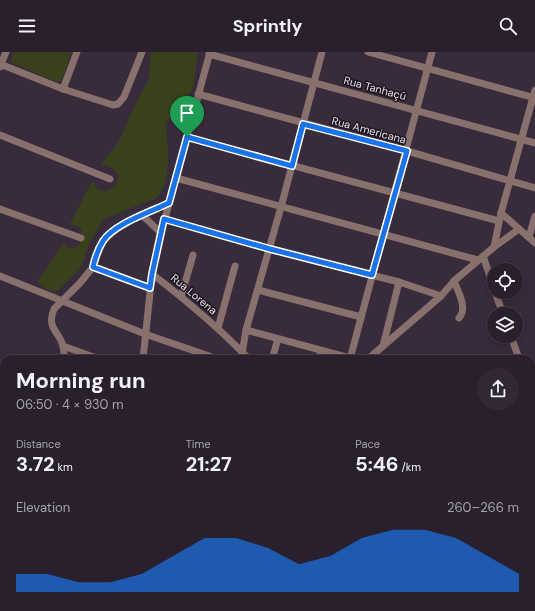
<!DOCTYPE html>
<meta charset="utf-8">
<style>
:root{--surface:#2a202d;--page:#322835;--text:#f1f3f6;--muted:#a5a3aa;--line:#463e49;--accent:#1a73e8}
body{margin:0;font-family:"DM Sans",sans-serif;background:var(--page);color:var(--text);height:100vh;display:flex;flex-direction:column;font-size:15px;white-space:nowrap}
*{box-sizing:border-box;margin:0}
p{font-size:13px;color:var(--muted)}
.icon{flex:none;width:22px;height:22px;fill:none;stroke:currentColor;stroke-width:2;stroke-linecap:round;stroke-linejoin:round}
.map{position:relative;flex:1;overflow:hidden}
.details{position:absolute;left:0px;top:303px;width:535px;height:256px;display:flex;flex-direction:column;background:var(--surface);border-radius:12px 12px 0 0;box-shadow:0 2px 10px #0003,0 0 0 1px var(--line)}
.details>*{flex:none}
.controls{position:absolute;left:487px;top:211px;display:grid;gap:8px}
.controls a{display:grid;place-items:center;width:36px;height:36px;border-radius:50%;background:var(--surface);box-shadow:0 2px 10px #0003,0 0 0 1px var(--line);font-size:20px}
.pin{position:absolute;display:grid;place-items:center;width:34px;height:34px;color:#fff;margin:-41px -17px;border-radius:50% 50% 50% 0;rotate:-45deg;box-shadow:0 0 4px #0007}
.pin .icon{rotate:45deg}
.round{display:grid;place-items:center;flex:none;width:42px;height:42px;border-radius:21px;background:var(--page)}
.summary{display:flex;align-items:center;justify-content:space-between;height:68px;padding:0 16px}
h1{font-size:22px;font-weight:700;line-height:30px}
.metrics{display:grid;grid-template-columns:repeat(3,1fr);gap:6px;height:68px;padding:4px 16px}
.metrics div{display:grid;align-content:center}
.metrics b{font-size:20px;font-weight:700}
.metrics small{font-size:11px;font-weight:400}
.metrics p{font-size:11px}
.chart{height:112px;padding:8px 16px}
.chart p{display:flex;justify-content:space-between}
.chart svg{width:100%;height:72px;margin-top:4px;fill:var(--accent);opacity:.7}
header{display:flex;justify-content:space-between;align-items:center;height:52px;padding:0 16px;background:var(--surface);font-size:18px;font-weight:700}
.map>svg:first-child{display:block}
</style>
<header><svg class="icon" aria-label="menu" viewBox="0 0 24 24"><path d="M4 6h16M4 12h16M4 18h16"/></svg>Sprintly<svg class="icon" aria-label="search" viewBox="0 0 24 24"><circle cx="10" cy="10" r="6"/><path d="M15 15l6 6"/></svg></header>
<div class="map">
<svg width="535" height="559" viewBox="0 0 535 559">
<rect width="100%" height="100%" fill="#382b3c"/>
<g fill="#39411c">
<path d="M14,0H72L62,27L61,29L57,30L10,10Z"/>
<path d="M151,0H198L193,37L166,71C167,93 174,131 155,147L103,167L90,190L81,216L58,239L46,237L37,230L64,190L68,196L74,197C82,191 82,186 81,176L70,172L92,129L99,138L106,139L115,134L119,124C114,117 111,113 101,113L120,88L131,61L149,26Z"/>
<path d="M531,457L535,458V521L531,523Z"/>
<path d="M225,555H432L416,559H225L227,557Z"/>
</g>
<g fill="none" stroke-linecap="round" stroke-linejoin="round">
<path stroke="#6a7994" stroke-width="2" d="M354,559L367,555"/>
<g stroke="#88716d" stroke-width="7">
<path d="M368,0L535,46"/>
<path d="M209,2L535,91"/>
<path d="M0,12L63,37L113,53L118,52L124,45L142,0"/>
<path d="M0,15L6,0"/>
<path d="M63,37L77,0"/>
<path d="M198,42L407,99L535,136"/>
<path d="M0,83L110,127"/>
<path d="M187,85L499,169"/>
<path d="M176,126L478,208"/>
<path d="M0,157L81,186"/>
<path d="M501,161L535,191"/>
<path d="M143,164L161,181"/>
<path d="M164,167L270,197L399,230L441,244"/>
<path d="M529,185L535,164"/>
<path d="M494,195L519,177"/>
<path d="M483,204L494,236"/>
<path d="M93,215L150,236"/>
<path d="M152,222C186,248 219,276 249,307"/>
<path d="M0,224L145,282L218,307"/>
<path d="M454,229C458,240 468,256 459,266"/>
<path d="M258,238L361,265"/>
<path d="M495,240L503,262"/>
<path d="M181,245L193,203"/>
<path d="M218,276L235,214"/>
<path d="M246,278L350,306"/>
<path d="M511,284L519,307"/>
<path d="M63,294L99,307"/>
<path d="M383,294L399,230"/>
<path d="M64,307C64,303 64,298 63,294C59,279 46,276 54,257L80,231L93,215L100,195L104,188L110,181L123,172L169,151"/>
<path d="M143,307L152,222L161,181L210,0"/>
<path d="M241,307L246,278L281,155L322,0"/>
<path d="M272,307L278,287"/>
<path d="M319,307L321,299"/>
<path d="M350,307L432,0"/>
<path d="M368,307L441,244L454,229L494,195L501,161L535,38"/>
<path d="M531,342L535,354"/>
<path d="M531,401L535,400"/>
<path d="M531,458H535"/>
<path d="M0,514L4,511"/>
<path d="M57,559L61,555"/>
<path d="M159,559L163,555"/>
</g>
</g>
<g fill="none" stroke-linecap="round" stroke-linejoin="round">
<defs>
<path id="route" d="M303,72L407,99L372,223L270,197L164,167L152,222L150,236L93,215C95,206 98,197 103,189C114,172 150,160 169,151L187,85L292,114Z"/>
</defs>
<use href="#route" stroke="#fff" stroke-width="8"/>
<use href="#route" stroke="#1a73e8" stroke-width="5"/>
</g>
<g text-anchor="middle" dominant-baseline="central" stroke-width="3" stroke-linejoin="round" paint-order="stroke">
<g font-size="11" fill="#e4dbe7" stroke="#1c161e">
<text transform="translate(375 36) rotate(15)">Rua Tanhaçú</text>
<text transform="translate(369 78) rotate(15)">Rua Americana</text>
<text transform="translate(194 242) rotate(40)">Rua Lorena</text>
</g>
</g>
</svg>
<div class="controls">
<a><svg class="icon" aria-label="locate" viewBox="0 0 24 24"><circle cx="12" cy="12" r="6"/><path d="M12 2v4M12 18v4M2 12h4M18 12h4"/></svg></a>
<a><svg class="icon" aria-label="layers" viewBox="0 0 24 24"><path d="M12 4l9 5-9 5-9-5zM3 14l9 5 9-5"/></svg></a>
</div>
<div class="pin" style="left:187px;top:85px;background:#1e9e55"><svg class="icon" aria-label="arrive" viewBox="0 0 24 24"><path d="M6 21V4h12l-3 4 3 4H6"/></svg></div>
<section class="details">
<div class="summary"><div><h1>Morning run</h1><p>06:50 · 4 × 930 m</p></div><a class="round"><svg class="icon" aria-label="share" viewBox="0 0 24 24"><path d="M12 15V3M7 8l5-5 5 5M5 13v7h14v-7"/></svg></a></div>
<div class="metrics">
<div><p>Distance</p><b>3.72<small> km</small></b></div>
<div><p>Time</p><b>21:27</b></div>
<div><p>Pace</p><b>5:46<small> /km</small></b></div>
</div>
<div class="chart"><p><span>Elevation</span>260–266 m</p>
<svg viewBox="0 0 160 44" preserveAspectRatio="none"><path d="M0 44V33L10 33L20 38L30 38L40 33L50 22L60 11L70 11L80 17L90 27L100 22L110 11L120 6L130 6L140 11L150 22L160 33V44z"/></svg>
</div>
</section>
</div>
